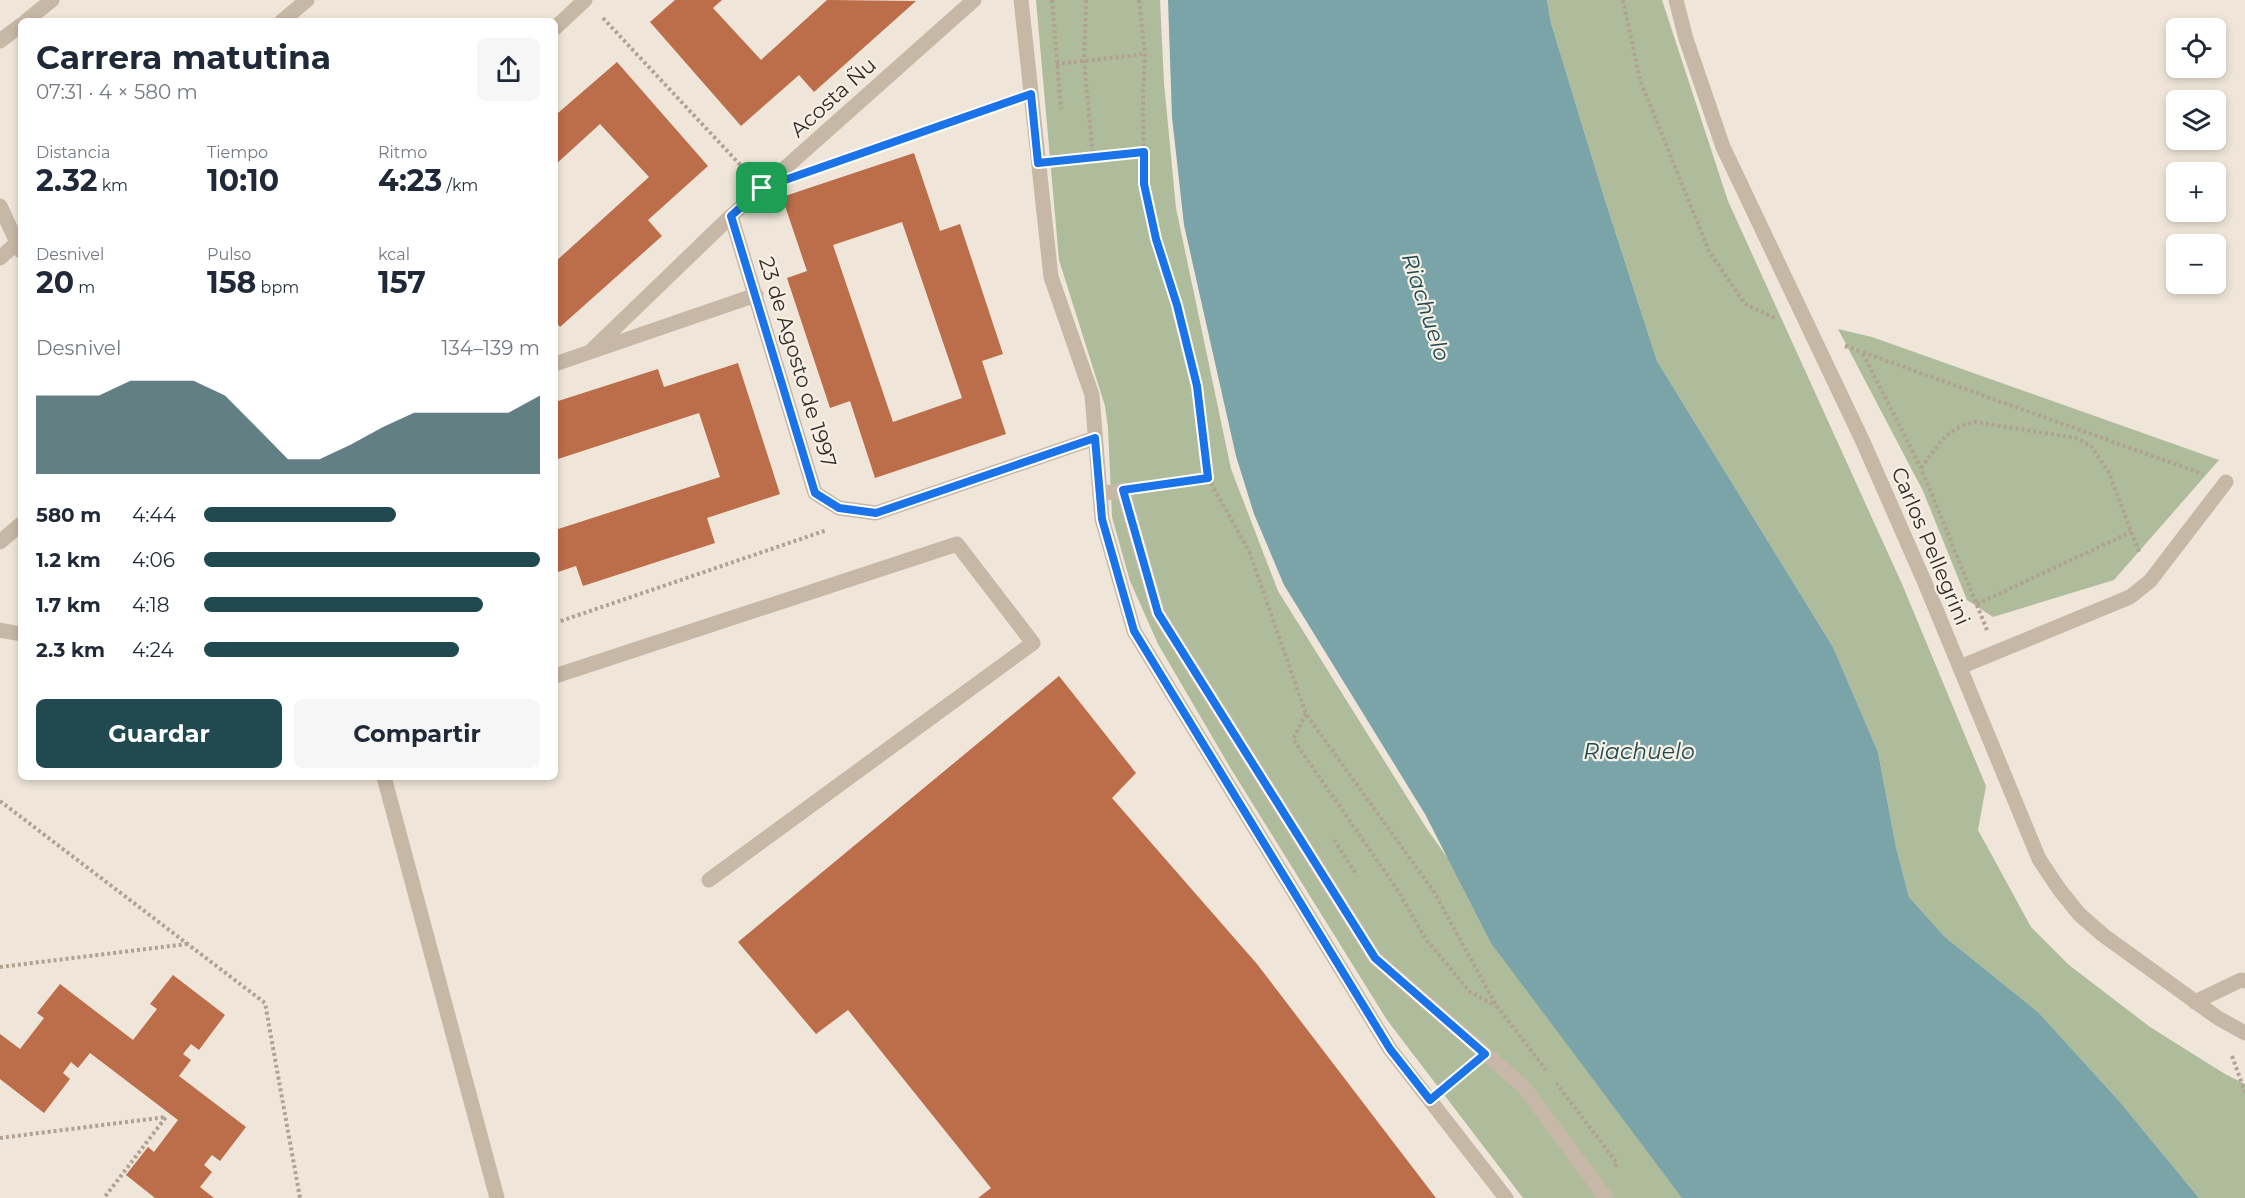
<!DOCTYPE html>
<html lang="es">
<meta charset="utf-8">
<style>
:root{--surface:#fff;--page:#f6f6f7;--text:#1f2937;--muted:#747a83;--accent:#204a50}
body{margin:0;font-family:Montserrat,sans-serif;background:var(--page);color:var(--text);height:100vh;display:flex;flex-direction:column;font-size:22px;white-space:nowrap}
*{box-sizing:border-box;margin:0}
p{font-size:20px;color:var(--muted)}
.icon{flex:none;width:33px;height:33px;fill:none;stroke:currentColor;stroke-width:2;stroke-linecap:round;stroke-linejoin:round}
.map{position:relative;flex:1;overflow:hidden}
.drawer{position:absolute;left:18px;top:18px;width:540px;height:762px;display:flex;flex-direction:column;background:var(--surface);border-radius:9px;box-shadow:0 3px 9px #0003}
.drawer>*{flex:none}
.tools{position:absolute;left:2166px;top:18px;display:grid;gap:12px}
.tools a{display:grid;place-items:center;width:60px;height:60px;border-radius:9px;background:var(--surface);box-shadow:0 3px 9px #0003;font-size:30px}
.pin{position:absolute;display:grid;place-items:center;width:51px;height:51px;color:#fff;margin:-26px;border-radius:12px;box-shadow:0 3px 9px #0006}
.round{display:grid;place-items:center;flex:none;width:63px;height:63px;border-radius:9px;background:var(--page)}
.summary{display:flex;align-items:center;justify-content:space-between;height:102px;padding:0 18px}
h1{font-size:33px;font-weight:700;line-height:45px}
.figures{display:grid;grid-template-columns:repeat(3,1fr);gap:9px;height:102px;padding:6px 18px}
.figures div{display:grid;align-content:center}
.figures b{font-size:30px;font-weight:700}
.figures small{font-size:16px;font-weight:400}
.figures p{font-size:16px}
.chart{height:168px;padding:12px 18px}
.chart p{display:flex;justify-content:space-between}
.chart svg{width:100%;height:108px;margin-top:6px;fill:var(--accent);opacity:.7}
.action{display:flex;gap:12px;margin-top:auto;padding:12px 18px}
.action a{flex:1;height:69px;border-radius:9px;background:var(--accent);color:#fff;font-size:24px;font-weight:700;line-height:69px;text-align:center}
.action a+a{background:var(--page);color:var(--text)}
ul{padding:0 18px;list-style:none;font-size:20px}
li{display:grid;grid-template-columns:96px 72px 1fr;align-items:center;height:45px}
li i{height:15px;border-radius:8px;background:var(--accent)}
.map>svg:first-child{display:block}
</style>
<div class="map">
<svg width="2245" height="1198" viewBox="0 0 2245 1198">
<rect width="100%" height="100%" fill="#efe6d9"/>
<g fill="#afbc9b">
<path d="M1036,0H1160L1164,83L1176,208L1231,469L1278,591L1427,829L1688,1198H1523L1387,1020L1231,769L1158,644L1130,581L1112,517L1108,428L1105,406L1059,260Z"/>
<path d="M1547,0H1662L1728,201L1902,584L1986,786L1978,830L2031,927L2069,965L2150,1027L2225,1074L2245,1084V1198H2199L2120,1102L2038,1012L1945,937L1909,897L1896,847L1878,752L1833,647L1657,361L1605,200L1551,23Z"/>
<path d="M1838,329L1872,337L2219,460L2114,580L1993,617L1967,600L1923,491Z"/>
</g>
<path fill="#7ba4a9" d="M1168,0H1547L1551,23L1605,200L1657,361L1833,647L1878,752L1896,847L1909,897L1945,937L2038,1012L2120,1102L2199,1198H1682L1491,943L1425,814L1284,585L1254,514L1236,456L1184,225L1172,117Z"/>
<g fill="#bc6d4a" fill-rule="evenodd">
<path d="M675,0H722L713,8L761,60L827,0L916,1L814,92L799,75L741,126L650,22Z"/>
<path d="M617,62L708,166L648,220L662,236L560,327L555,321V262L649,177L600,124L555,165V109L558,113Z"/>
<path d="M914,153L940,231L960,224L1003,354L982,361L1006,434L875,478L850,401L830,408L787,278L807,271L782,197ZM902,222L962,398L893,422L833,245Z"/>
<path d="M738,363L780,494L707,518L715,543L583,586L576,566L555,573V530L720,477L699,413L555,460V402L658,369L664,387Z"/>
<path d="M1059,676L1136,773L1112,798L1257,964L1436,1198H978L991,1188L848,1010L816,1034L738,942Z"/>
<path d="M173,975L225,1015L199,1050L191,1044L183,1054L191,1060L179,1076L246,1127L220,1161L212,1155L204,1165L212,1172L200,1187L214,1198H155L126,1175L148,1147L154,1152L178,1120L90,1053L78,1068L71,1062L63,1073L70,1079L44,1113L0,1079V1034L20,1049L44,1018L37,1013L60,984L133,1040L157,1009L150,1004Z"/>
</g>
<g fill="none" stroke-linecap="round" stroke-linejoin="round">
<g stroke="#b1a191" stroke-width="4" stroke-dasharray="3 3" stroke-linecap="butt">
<path d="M1052,0L1061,109"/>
<path d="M1086,0L1084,61L1093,157"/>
<path d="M1139,0L1145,54L1143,94L1144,184L1156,239L1177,305L1197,386L1208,478L1249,551L1306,714L1434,892L1496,1005L1546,1070"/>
<path d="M1623,0L1640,80L1709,251L1745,304L1777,319"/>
<path d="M603,18L745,170"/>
<path d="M1056,64L1145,54"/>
<path d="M1064,160L1144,152"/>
<path d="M828,165L1008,102"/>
<path d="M1845,346L1862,352"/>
<path d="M1921,468C1938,446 1946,428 1975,422L2076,438L2091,446L2109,473L2139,552"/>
<path d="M1147,487L1208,478"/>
<path d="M1977,604L2131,532"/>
<path d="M555,623L827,530"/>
<path d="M1987,630L1921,468L1862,352L2203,474"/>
<path d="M1306,714L1293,739L1399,892L1425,938L1470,992L1496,1006"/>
<path d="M0,801L265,1003L300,1198"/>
<path d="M1334,840L1355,872L1356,876"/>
<path d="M0,967L187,944"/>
<path d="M2232,1056L2245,1092"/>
<path d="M1556,1083L1617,1163L1615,1168"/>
<path d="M1449,1084L1466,1070"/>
<path d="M0,1138L166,1117L104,1198"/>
</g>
<g stroke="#c6b7a6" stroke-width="15">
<path d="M1100,494L1123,490L1158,613L1375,958L1524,1087L1606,1198"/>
<path d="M555,676L957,544L1033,643L709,880"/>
<path d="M384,777L497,1198"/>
<path d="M2195,1002L2241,980L2245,981"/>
</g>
<g stroke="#c6b7a6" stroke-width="15">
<path d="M1021,0L1051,277L1092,395L1102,519L1134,631L1390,1049L1506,1198"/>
<path d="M26,21L52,0"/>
<path d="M282,21L307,0"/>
<path d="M555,28L585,0"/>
<path d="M0,41L21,25"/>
<path d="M0,206L21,251"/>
<path d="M731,216L815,493L839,508L876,513L1095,438"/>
<path d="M0,258L21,239"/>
<path d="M591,351L731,216L974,0"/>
<path d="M555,364L756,295"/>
<path d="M0,542L21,524"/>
<path d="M0,630L21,634"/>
<path d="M1960,667L2130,597L2150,581L2226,482"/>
</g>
<path stroke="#c6b7a6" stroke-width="15" d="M1676,0L1686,39L1723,147L1864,444L1925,583L2039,859L2059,889L2079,914L2103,935L2218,1018L2245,1033"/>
</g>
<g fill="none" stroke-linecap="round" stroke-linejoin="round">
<defs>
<path id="route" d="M1031,94L1038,163L1144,152V184L1156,239L1177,305L1197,386L1208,478L1123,490L1158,613L1375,958L1485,1054L1430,1100L1390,1049L1134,631L1102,519L1095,438L876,513L839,508L815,493L731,216L762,188Z"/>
</defs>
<use href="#route" stroke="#fff" stroke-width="12"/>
<use href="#route" stroke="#1a73e8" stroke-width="8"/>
</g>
<g text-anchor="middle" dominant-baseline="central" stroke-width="4.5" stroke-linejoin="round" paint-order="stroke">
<g font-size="21" fill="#332b27" stroke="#f7f0e5">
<text transform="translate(833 97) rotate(-42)">Acosta Ñu</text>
<text transform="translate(798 362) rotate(73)">23 de Agosto de 1997</text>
<text transform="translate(1931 546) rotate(67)">Carlos Pellegrini</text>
</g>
<g font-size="22" font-style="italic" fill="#204a50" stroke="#f7f0e5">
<text transform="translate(1426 307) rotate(72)">Riachuelo</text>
<text x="1639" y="751">Riachuelo</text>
</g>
</g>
</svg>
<div class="tools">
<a><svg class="icon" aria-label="locate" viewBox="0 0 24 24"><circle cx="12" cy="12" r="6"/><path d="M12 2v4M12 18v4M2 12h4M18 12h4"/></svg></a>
<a><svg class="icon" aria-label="layers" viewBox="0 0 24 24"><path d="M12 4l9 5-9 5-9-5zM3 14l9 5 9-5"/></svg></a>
<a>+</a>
<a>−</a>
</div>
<div class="pin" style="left:762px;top:188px;background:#1e9e55"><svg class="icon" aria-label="arrive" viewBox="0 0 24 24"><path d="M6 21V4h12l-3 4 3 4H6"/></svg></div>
<section class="drawer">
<div class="summary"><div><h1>Carrera matutina</h1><p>07:31 · 4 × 580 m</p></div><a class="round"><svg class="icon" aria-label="share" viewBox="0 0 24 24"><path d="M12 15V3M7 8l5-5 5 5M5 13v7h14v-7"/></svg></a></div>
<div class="figures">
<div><p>Distancia</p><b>2.32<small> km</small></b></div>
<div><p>Tiempo</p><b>10:10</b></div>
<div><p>Ritmo</p><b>4:23<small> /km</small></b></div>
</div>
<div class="figures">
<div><p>Desnivel</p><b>20<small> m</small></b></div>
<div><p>Pulso</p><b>158<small> bpm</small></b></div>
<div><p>kcal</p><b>157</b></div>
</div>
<div class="chart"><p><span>Desnivel</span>134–139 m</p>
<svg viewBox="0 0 160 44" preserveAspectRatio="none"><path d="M0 44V12L10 12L20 12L30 6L40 6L50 6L60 12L70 25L80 38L90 38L100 32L110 25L120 19L130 19L140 19L150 19L160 12V44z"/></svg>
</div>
<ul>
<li><b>580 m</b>4:44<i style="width:57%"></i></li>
<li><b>1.2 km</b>4:06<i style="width:100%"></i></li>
<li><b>1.7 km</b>4:18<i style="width:83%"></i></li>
<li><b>2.3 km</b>4:24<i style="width:76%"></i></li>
</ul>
<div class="action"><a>Guardar</a><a>Compartir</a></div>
</section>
</div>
